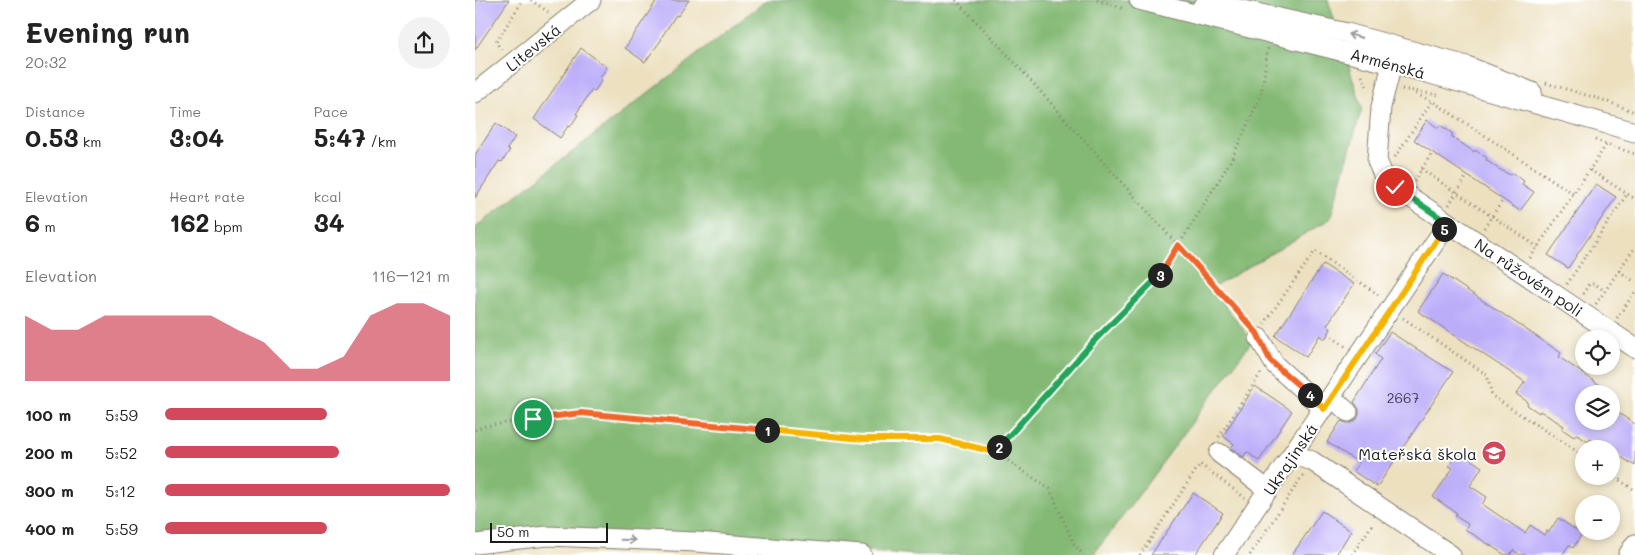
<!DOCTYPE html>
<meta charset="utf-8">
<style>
:root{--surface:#fff;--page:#f2f2f2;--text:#222;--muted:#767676;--accent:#d1495b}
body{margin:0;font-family:Mali,sans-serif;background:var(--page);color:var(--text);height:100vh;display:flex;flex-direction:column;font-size:19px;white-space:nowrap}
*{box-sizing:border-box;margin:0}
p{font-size:16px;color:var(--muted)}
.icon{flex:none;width:28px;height:28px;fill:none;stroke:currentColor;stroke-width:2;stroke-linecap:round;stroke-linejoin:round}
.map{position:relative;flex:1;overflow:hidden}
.drawer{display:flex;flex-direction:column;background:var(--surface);width:475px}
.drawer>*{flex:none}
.fabs{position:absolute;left:1100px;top:330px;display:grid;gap:10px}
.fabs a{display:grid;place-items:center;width:45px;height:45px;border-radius:50%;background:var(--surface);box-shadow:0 2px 8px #0003;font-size:25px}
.scale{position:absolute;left:15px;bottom:12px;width:118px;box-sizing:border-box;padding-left:5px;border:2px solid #1c1c1c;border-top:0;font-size:14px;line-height:18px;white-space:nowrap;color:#1c1c1c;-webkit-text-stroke:4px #fff;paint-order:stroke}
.pin{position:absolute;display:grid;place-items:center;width:42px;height:42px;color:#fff;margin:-21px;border:2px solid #fff;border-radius:50%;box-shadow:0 1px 5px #0007}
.km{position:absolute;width:25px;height:25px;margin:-12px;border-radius:50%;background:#222;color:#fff;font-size:14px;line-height:25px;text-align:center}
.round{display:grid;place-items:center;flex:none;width:52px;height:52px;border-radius:26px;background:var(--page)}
.head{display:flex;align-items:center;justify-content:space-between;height:85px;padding:0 25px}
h1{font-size:28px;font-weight:700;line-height:38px}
.metrics{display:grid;grid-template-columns:repeat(3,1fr);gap:8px;height:85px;padding:5px 25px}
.metrics div{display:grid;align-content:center}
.metrics b{font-size:25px;font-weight:700}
.metrics small{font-size:14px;font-weight:400}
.metrics p{font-size:14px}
.chart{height:140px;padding:10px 25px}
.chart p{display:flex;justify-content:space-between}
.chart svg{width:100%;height:90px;margin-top:5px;fill:var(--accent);opacity:.7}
ul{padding:0 25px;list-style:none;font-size:16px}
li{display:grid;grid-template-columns:80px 60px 1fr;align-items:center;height:38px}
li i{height:12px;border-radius:6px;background:var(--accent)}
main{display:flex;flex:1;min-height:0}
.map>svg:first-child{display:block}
</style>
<main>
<section class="drawer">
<div class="head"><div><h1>Evening run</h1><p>20:32</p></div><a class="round"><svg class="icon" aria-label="share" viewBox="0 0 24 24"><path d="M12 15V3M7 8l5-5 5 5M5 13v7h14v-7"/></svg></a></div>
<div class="metrics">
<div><p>Distance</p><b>0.53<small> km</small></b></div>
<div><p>Time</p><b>3:04</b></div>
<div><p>Pace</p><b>5:47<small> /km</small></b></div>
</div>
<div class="metrics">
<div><p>Elevation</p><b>6<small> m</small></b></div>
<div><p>Heart rate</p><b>162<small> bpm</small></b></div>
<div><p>kcal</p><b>34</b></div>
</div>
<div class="chart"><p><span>Elevation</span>116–121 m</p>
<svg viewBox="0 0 160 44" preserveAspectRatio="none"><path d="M0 44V12L10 19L20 19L30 12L40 12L50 12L60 12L70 12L80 19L90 25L100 38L110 38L120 32L130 12L140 6L150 6L160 12V44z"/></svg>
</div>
<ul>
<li><b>100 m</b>5:59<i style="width:57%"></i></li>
<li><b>200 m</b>5:52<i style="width:61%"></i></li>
<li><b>300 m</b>5:12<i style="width:100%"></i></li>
<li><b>400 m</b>5:59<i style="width:57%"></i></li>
</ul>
</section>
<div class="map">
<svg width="1160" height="555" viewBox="0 0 1160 555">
<rect width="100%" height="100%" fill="#fff"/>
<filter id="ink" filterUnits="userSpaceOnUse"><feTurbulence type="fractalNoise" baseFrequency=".02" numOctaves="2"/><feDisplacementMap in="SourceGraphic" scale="10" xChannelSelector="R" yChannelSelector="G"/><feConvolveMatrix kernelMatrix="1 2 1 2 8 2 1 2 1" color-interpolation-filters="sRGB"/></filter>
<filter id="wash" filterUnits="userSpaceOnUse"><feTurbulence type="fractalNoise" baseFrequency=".0096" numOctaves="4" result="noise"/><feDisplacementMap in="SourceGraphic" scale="20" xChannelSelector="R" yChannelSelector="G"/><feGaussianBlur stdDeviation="1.12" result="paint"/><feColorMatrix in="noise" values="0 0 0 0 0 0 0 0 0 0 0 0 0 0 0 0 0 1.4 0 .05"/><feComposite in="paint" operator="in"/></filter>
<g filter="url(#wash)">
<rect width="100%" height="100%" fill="#ece0bf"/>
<path fill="#84b975" stroke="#506a48" d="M292,0H853L887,108L855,219L737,288L777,341L657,504L618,555H442L234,538H0V228Z"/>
<g id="blocks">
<g fill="#bcadf9">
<path d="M0,0H34L0,50Z"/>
<path d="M182,0H214L203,16L201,15L186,38L187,39L170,62L150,48Z"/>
<path d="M106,48L132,67L125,78L127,80L119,92L117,90L101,114L103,115L95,127L93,126L85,138L59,119Z"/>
<path d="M952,120L963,128L965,125L978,134L976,136L999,152L1000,150L1012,158L1011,160L1022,168L1035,175L1037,173L1049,181L1047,184L1059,192L1045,211L939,140Z"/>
<path d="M21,123L40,137L32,149L35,150L27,162L24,161L0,198V155Z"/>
<path d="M1121,184L1141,197L1093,268L1073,255Z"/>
<path d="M848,264L879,284L852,325L856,329L850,339L845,335L831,357L800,336Z"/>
<path d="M968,274L1086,353L1084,357L1138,394H1109V421H1136V408L1160,424V466L1140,453L1138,455L1136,454V449H1129L1115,439L1113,442L1101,434L1099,437L1087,429L1089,426L1065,411L1064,413L1052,405L1053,402L1041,394L1050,382L943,311Z"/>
<path d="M915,332L978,372L902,487L878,471L884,463L852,442L866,421L871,423H876L882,419L884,414V409L879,402L906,359L900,354Z"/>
<path d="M780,386L817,411L784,461L772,452L768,457L756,448L759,444L748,436Z"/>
<path d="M983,451L1007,467L995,486L1012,497L1007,504L1050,533L1055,525L1069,535L1071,531L1074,532L1083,518L1107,534L1098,548L1094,545L1087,555H1045L1038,550L1035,555H1030L990,529L993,524L980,516L982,513L958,497L978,468L974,466Z"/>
<path d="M718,493L748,513L720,555H676Z"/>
<path d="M847,511L876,531L861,555H817Z"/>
</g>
</g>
</g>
<g filter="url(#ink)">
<use href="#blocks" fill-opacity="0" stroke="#847e6e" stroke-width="1"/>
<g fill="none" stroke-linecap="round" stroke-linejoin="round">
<defs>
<g id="minor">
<path d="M664,0L945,71L1160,132"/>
<path d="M727,7L759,8L872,33L992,66L1057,92"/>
<path d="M914,53L916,57L915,72L906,107L902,161L911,181L1160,348"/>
<path d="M0,93L116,0"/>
<path d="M784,338L800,365L849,409"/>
<path d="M856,397L873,412"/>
<path d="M744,453L793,490"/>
<path d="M818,454L837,461L976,555"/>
<path d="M0,544L72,536L221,542L387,555"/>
<path d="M749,555L973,223"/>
<path d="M1153,555L1160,544"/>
</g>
</defs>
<use href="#minor" stroke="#847e6e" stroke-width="21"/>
<g stroke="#847e6e" stroke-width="3" stroke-dasharray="1 4" stroke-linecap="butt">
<path d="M56,0L73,12"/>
<path d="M481,0L531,53L775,326"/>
<path d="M622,0L650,9"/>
<path d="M26,50L21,42L48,0"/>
<path d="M887,76L893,89"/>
<path d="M1071,83L1128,100L1160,112"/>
<path d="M927,89L963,95"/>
<path d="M941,94L957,101L1099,194"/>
<path d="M1120,140L1160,154"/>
<path d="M920,157L957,101"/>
<path d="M946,169L1063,247"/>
<path d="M1115,170L1160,199"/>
<path d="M939,181L957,153"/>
<path d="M974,205L992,176"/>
<path d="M1009,228L1028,200"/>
<path d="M1055,258L1132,144"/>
<path d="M1144,271L1160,282"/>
<path d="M1092,284L1152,194"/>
<path d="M1108,294L1114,284H1120L1130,291"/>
<path d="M1121,304L1160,247"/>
<path d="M928,318L1012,375L1017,396L1109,456"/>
<path d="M1142,318L1160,292"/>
<path d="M789,324L840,251L905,296"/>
<path d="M853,334L871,347"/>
<path d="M0,430L10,426L106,413L388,439H465L520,452L575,489L598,542L608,555"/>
<path d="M744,437L786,373"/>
<path d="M520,452L620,340L684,277L755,162L786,96L793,48"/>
<path d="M1136,475L1160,490"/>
<path d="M665,555L725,464L770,498"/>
<path d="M775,555L828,475"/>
<path d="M877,555L899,522"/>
</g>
<use href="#minor" stroke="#fff" stroke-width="19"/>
</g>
<defs><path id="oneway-shaft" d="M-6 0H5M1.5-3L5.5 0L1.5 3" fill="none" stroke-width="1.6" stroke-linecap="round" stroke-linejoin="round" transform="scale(1.25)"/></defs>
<g stroke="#999">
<use href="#oneway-shaft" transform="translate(880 36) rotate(-165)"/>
<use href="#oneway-shaft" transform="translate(153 540) rotate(2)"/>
</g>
</g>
<g fill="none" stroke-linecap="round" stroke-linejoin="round" filter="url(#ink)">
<defs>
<path id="split-1" d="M58,419L106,413L292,430"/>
<path id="split-2" d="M292,430L388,439H465L520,452L524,447"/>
<path id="split-3" d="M524,447L620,340L685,275"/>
<path id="split-4" d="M685,275L703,245L782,333L795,360L800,365L835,395"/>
<path id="split-5" d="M835,395L849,409L969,229"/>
<path id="split-6" d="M920,187L973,223L969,229"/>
</defs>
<use href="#split-1" stroke="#fff" stroke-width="10"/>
<use href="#split-2" stroke="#fff" stroke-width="10"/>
<use href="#split-3" stroke="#fff" stroke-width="10"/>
<use href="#split-4" stroke="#fff" stroke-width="10"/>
<use href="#split-5" stroke="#fff" stroke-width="10"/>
<use href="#split-6" stroke="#fff" stroke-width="10"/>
<use href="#split-1" stroke="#f0652b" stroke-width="6"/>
<use href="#split-2" stroke="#f5b400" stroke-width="6"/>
<use href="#split-3" stroke="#22a559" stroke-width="6"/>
<use href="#split-4" stroke="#f0652b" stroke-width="6"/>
<use href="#split-5" stroke="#f5b400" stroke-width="6"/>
<use href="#split-6" stroke="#22a559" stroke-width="6"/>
</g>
<defs>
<symbol id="school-disc" viewBox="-11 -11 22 22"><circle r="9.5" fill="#d1495b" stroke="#fff"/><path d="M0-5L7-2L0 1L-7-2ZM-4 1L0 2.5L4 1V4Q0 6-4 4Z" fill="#fff"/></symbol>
</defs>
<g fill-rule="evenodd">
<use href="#school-disc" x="1005" y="439" width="28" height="28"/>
</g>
<g text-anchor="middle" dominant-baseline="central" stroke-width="4" stroke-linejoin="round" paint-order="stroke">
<g font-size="14" fill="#444053">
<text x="928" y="397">2667</text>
</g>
<g font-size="16" fill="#1c1c1c" stroke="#fff">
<text transform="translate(58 47) rotate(-39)">Litevská</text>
<text transform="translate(913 63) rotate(15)">Arménská</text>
<text transform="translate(1054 277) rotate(34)">Na růžovém poli</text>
<text transform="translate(815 459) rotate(-56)">Ukrajinská</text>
</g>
<g font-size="16" fill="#1c1c1c" stroke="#fff" text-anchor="end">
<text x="1002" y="453">Mateřská škola</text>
</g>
</g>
</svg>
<div class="fabs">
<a><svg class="icon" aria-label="locate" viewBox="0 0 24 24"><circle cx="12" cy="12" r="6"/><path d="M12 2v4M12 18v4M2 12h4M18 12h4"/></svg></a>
<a><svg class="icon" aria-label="layers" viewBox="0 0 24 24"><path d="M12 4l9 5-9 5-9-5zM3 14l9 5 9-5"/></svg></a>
<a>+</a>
<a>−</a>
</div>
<div class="scale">50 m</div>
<div class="pin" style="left:58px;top:419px;background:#1e9e55"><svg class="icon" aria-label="arrive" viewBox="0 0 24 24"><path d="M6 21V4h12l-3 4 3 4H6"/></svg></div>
<div class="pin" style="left:920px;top:187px;background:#d93025"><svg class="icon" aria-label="check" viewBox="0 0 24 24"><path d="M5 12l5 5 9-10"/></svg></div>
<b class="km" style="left:292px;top:430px">1</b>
<b class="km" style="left:524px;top:447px">2</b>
<b class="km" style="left:685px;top:275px">3</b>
<b class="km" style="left:835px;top:395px">4</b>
<b class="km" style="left:969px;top:229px">5</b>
</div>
</main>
